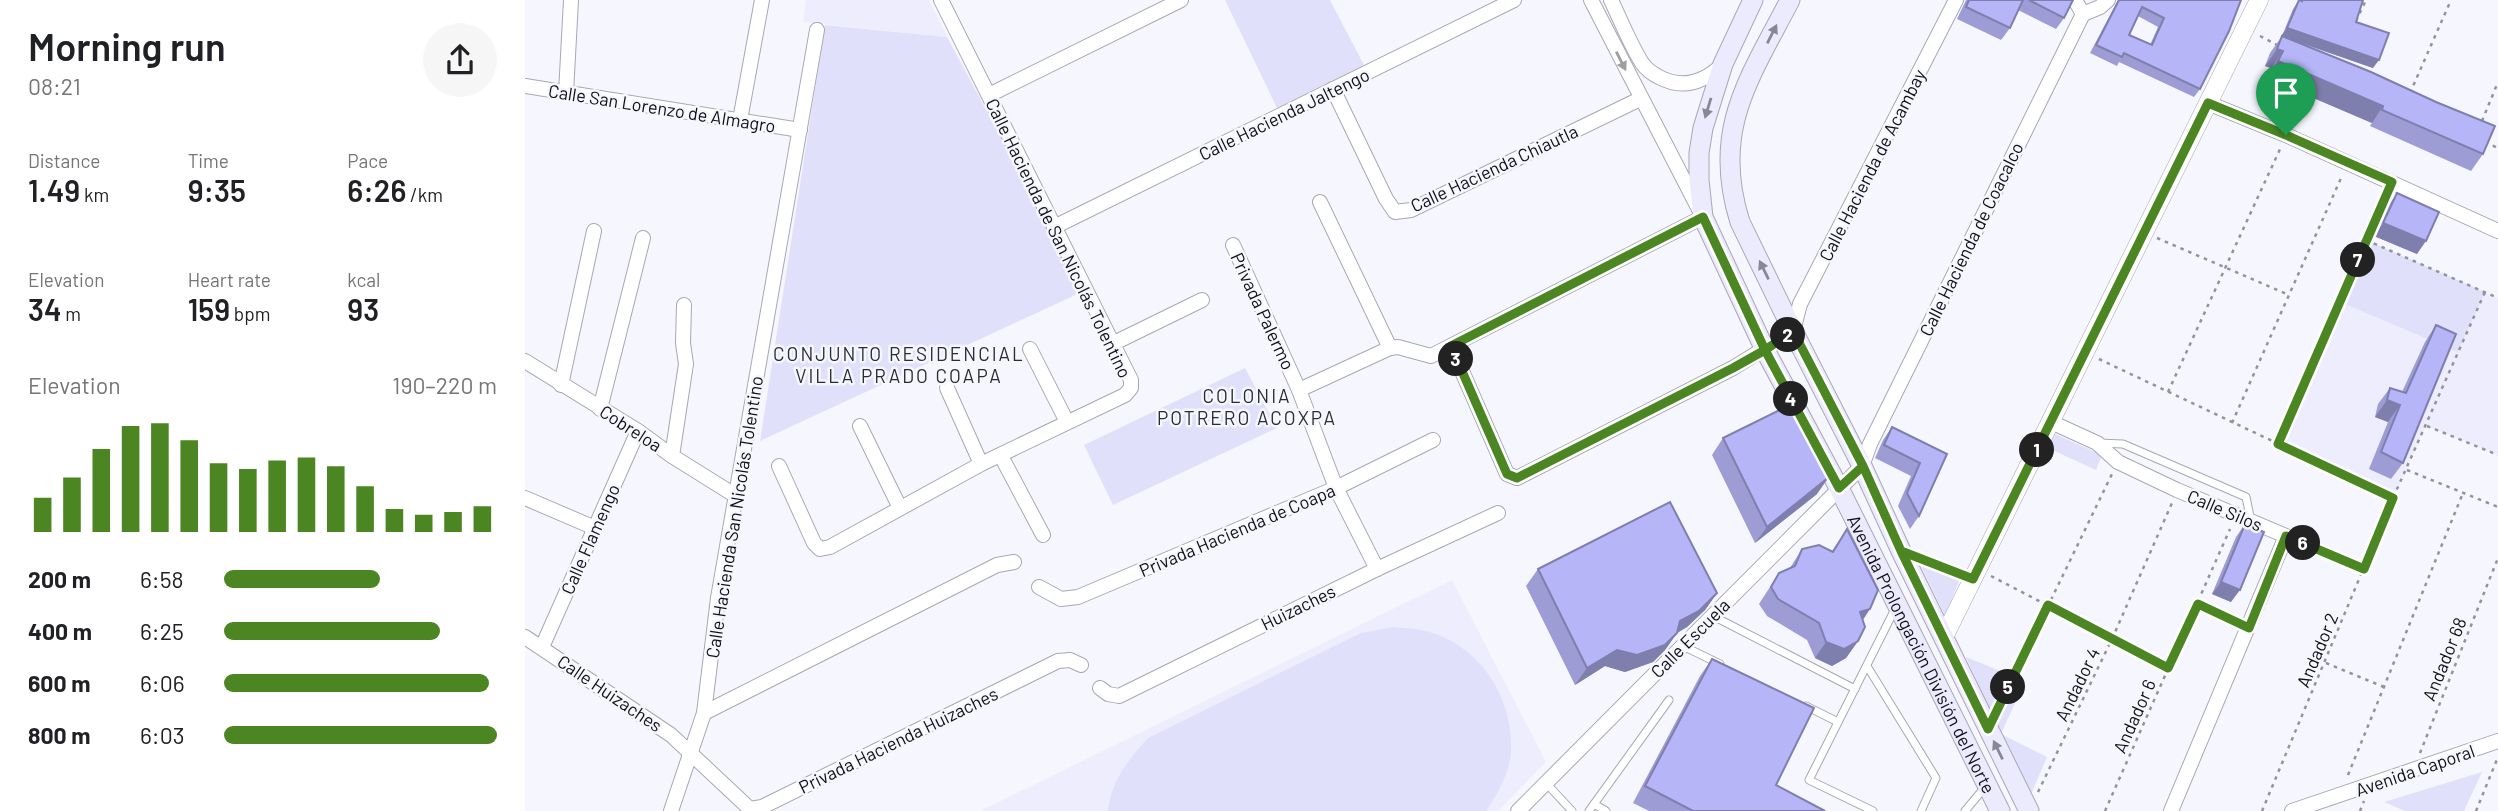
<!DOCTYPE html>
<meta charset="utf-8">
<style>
:root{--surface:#fff;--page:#f6f6f6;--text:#202124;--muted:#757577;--accent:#4c8622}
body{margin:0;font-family:Barlow,sans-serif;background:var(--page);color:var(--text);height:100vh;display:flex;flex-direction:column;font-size:26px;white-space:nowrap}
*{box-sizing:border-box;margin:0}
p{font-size:23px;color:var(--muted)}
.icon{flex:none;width:38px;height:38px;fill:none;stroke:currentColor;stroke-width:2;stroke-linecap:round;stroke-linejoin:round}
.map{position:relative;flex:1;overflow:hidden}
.side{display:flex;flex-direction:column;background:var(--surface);width:525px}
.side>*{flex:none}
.pin{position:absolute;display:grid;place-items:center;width:60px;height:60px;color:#fff;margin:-72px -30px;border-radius:50% 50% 50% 0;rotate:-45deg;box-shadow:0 0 7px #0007}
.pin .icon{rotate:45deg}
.km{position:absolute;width:35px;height:35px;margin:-18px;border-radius:50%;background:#222;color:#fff;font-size:19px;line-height:35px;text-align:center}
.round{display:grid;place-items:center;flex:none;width:74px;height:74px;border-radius:37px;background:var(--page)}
.headline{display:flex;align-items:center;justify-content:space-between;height:119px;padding:0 28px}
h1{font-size:38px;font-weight:600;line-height:52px}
.metrics{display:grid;grid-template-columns:repeat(3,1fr);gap:10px;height:119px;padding:7px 28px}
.metrics div{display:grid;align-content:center}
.metrics b{font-size:30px;font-weight:600}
.metrics small{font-size:19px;font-weight:400}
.metrics p{font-size:19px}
.chart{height:196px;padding:14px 28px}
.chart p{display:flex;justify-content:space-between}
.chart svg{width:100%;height:126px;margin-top:7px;stroke:var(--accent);stroke-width:6}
ul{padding:0 28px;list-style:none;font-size:23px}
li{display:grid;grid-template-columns:112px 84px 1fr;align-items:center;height:52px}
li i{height:18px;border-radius:9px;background:var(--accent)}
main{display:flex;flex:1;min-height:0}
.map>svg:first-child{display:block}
</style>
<main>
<section class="side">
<div class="headline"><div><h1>Morning run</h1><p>08:21</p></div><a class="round"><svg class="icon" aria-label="share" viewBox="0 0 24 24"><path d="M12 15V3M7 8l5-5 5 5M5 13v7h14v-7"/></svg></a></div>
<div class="metrics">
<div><p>Distance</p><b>1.49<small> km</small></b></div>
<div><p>Time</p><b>9:35</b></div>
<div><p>Pace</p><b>6:26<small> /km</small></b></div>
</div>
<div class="metrics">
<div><p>Elevation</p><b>34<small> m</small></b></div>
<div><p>Heart rate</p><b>159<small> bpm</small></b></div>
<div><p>kcal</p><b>93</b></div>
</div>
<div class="chart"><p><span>Elevation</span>190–220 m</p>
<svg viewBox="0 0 160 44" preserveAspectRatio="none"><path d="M5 44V32M15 44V25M25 44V15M35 44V7M45 44V6M55 44V12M65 44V20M75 44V22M85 44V19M95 44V18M105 44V21M115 44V28M125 44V36M135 44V38M145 44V37M155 44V35"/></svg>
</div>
<ul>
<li><b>200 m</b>6:58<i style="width:57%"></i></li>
<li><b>400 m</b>6:25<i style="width:79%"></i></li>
<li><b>600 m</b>6:06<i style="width:97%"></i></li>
<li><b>800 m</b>6:03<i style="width:100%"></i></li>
</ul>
</section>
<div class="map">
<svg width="1973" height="811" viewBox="0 0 1973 811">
<rect width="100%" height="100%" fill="#f6f6fe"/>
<g fill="#ededfe">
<path d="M281,0H404L422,37L278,22Z"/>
<path d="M1960,292L1973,298V455L1901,426L1868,498L1753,445L1815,302L1933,352Z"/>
<path d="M927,580L1021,762L973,811H455Z"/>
</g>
<g fill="#e0e0fa">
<path d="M700,0H805L840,67L753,110Z"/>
<path d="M300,25L422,37L559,291L235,441Z"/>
<path d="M1841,240L1960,292L1933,352L1815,302Z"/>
<path d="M720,368L752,428L588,505L559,445Z"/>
<path d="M1530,434L1577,455L1571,470L1523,448Z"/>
<path d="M1394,562L1435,579L1420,615Z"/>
<path d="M868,627C878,628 890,628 900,631C955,644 989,698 986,752C984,774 973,793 961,811H583C586,781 603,760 623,738L836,633Z"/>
<path d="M1441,657L1500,681L1476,734L1522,757L1504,799Z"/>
<path d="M1957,772L1939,811H1880L1859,802Z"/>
</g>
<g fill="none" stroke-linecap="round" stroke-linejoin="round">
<defs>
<g id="service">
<path d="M1573,443L1598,444L1721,497L1726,521"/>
<path d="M1188,616L1330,689"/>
<path d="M1158,646L1195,664"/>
<path d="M1342,666L1411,778L1396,811"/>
<path d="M1281,706L1313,722"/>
<path d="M1021,783L1047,811"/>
<path d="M1069,804L1081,811"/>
<path d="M1064,811L1144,700"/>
<path d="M1348,811L1284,780L1370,609"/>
<path d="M1440,811L1460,787"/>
</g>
<g id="minor">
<path d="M1086,0C1096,21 1105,44 1117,63C1121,69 1128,74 1134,77C1158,90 1179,82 1197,65"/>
<path d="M1550,0L1558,14"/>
<path d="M0,86L275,130"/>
<path d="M808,89L861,199L870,212L886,210L1115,99"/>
<path d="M41,93L46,0"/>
<path d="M464,95L656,0"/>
<path d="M1683,103L1761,135L1973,231"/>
<path d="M215,120L237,0"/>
<path d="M795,202L865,348"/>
<path d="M529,227L989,0"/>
<path d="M708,245L774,390L811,488L852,569"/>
<path d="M587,344L677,300"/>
<path d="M926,346L982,474L992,478L1208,368L1268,331L1275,304L1431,0"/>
<path d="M505,349L542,422"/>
<path d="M0,361L113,431L147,456L211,496"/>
<path d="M36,385L69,231"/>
<path d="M422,388L456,464"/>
<path d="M774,390L865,348L873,347L906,356L1178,217L1066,0"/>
<path d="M75,409L118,238"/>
<path d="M1526,422L1572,443L1593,462L1652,490L1761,536L1646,811"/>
<path d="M335,426L375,508"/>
<path d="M147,456L161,364L158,343L159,305"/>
<path d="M476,456L518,535"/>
<path d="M254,466L289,543L295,549L305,547L456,464L600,395L606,388V380L416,0"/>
<path d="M0,498L70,528"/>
<path d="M514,587L536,599L553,597L811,488L908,440"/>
<path d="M0,637L146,735L225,809L237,807L533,661L545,660L556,665"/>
<path d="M17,647L113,431"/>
<path d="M575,688L583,694L594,696L852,569L973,513"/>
<path d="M179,713L472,565L489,562"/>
<path d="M146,811L179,713L193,598L292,30"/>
<path d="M993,811L1337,466L1345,444L1558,14L1575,7L1583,0"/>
<path d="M1767,811L1973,741"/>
</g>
<path id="tertiary" d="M1419,637L1734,0"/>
<g id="secondary">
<path id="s1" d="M1228,0L1198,64L1178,128L1174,153V180L1178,217L1240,350L1314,488L1475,811"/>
<path d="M1265,0C1224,79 1186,130 1215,222L1268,331L1337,466L1376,551L1504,811"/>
</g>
</defs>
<use href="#service" stroke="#a8a8b4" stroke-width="9"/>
<use href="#minor" stroke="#a8a8b4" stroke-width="16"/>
<use href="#tertiary" stroke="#a8a8b4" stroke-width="19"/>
<use href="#secondary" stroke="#a8a8b4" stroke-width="21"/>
<g stroke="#93939a" stroke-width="2.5" stroke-dasharray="3.5 5" stroke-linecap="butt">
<path d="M1831,21L1841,0"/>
<path d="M1735,36L1754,46"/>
<path d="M1885,93L1926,0"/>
<path d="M1957,121L1973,82"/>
<path d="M1960,142L1973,148"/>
<path d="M1632,238L1764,295"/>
<path d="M1841,240L1973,298"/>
<path d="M1574,359L1868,498"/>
<path d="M1643,392L1756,147"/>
<path d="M1707,423L1817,176"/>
<path d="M1902,426L1973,455"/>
<path d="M1753,445L1862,195"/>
<path d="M1882,470L1973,507"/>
<path d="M1775,541L1839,569"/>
<path d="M1399,560L1432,573"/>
<path d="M1466,576L1643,668"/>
<path d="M1673,605L1708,621"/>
<path d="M1801,663L1859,687"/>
<path d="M1474,707L1587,474"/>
<path d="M1895,753L1973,558"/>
<path d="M1823,775L1938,493"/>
<path d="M1513,792L1587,639L1647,503"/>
<path d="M1580,811L1705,529"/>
<path d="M1737,811L1868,498L1960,292"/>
<path d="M1835,811L1839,801"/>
<path d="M1951,811L1973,757"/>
</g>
<use href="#service" stroke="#fff" stroke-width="7"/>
<use href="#minor" stroke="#fff" stroke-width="14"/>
<use href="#tertiary" stroke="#fff" stroke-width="18"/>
<use href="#secondary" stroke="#ebebfd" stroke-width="19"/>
</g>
<g fill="#9d9cd4" fill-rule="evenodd">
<path d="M1441,0H1548L1539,18L1531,29L1493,10L1485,28L1476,40L1432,19Z"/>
<path d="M1593,0H1716L1675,89L1669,97L1594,62L1592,66L1565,53ZM1613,16L1633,27L1625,45L1604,35Z"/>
<path d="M1774,0H1838L1831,22L1848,68L1764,39L1958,154L1946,171L1845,126L1847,123L1742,78L1746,68L1740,66L1745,53L1757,36L1768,9Z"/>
<path d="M1872,193L1892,254L1849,236L1863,206Z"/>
<path d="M1911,325L1878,463L1866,479L1844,469L1863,422L1850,417L1853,404L1865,388L1877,392L1900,342Z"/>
<path d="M1367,427L1422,454L1394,516L1385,529L1373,506L1386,476L1350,458L1358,440Z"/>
<path d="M1198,438L1292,494L1230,543L1187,455Z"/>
<path d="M1720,524L1706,602L1687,594L1711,537Z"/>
<path d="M1322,529L1338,620L1333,641L1321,658L1307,666L1290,658L1282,640L1242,616L1234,604L1254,573L1265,568L1277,549L1307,551Z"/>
<path d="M1013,569L1192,593L1180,610L1162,627L1152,633L1140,650L1128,662L1100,672L1080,666L1050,685L1001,586Z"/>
<path d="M1187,659L1251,785L1300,811H1124L1108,803L1175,676Z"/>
</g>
<g fill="#7f7fad">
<path d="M1762,28L1854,60L1848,68L1756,36Z"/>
<path d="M1752,49L1758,51L1746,68L1740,66Z"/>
<path d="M1753,61L1858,106L1847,123L1742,78Z"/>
<path d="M1858,223L1901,241L1892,254L1849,236Z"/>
<path d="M1862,400L1875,405L1863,422L1850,417Z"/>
<path d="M1304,477L1292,494L1230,543L1242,527Z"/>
<path d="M1696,582L1715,590L1706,602L1687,594Z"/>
<path d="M1192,593L1180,610L1162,627L1152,633L1140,650L1128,662L1100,672L1080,666L1050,685L1062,668L1092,650L1155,621Z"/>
<path d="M1345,609L1334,626L1335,612Z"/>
<path d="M1333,641L1321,658L1307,666L1290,658L1301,642Z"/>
</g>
<g fill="#b6b5f7" stroke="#7f7fad" stroke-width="2" fill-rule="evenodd">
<path d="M1444,0H1498L1485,28L1441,7Z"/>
<path d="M1504,0H1548L1539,18Z"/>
<path d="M1594,0H1716L1704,31L1675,89L1599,53L1597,57L1571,45ZM1617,7L1639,18L1627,45L1604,35Z"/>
<path d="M1774,0L1777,1V0H1838L1831,22L1864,33L1854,60L1762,28Z"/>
<path d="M1757,36L1846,72L1911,102L1970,126L1958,154L1857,110L1858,106L1753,61L1758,51L1752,49Z"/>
<path d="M1872,193L1914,212L1901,241L1858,223Z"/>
<path d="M1911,325L1931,334L1878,463L1856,452L1875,405L1862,400L1865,388L1881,393Z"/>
<path d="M1269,403L1304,477L1242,527L1198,438Z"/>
<path d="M1367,427L1422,454L1394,516L1382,493L1395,463L1359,445Z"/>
<path d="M1145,502L1192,593L1174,611L1155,621L1152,633L1140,645L1112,655L1092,650L1062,668L1013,569Z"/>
<path d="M1720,524L1739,532L1715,590L1696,582Z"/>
<path d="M1322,529L1353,590L1345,609L1335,612L1340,627L1333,641L1319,649L1301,642L1294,623L1253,599L1246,587L1254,573L1270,566L1277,549L1294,545L1308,552Z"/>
<path d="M1187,659L1289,708L1251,785L1300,811H1168L1120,786Z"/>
</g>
<defs><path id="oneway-solid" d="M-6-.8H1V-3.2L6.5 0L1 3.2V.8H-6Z" transform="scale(1.75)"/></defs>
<g fill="#888894">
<use href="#oneway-solid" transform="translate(1247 34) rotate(-63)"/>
<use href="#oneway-solid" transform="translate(1183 108) rotate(107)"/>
<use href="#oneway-solid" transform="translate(1239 270) rotate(-116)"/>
<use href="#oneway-solid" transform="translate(1473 750) rotate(-116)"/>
</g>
<use fill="#9f9fa1" href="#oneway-solid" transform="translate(1096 61) rotate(63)"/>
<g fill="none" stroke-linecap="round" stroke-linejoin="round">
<defs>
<path id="route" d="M1761,135L1683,103L1448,579L1376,551L1338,466L1268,331L1240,350L1178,217L926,346L982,474L992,478L1208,368L1240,350L1314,488L1338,466L1376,551L1463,729L1523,605L1643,668L1673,604L1724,628L1761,536L1839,569L1868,498L1753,444L1867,182L1761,135"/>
</defs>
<use href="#route" stroke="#fff" stroke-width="14"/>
<use href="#route" stroke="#4c8622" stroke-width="9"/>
</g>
<g text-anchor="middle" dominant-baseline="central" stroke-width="5" stroke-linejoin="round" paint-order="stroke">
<g font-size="18" fill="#0f0f14" stroke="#f6f6fe">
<text transform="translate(137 108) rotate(9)">Calle San Lorenzo de Almagro</text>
<text transform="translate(759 114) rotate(-26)">Calle Hacienda Jaltengo</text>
<text transform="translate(1347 165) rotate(-63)">Calle Hacienda de Acambay</text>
<text transform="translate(969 168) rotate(-25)">Calle Hacienda Chiautla</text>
<text transform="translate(534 238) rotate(64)">Calle Hacienda de San Nicolás Tolentino</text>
<text transform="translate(1446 239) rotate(-64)">Calle Hacienda de Coacalco</text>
<text transform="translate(738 311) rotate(65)">Privada Palermo</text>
<text transform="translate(106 428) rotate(33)">Cobreloa</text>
<text transform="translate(1700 510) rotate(23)">Calle Silos</text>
<text transform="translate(209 517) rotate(-81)">Calle Hacienda San Nicolás Tolentino</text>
<text transform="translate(712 530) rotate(-23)">Privada Hacienda de Coapa</text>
<text transform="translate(65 539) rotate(-66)">Calle Flamengo</text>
<text transform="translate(773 607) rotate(-26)">Huizaches</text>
<text transform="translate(1165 638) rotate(-45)">Calle Escuela</text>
<text transform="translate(1792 650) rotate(-67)">Andador 2</text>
<text stroke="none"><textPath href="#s1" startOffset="716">Avenida Prolongación División del Norte</textPath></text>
<text transform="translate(1919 659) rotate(-68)">Andador 68</text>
<text transform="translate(1552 684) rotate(-64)">Andador 4</text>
<text transform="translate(85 693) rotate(34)">Calle Huizaches</text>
<text transform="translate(1609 716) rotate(-66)">Andador 6</text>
<text transform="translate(373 740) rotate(-26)">Privada Hacienda Huizaches</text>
<text transform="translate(1890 770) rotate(-19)">Avenida Caporal</text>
</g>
<g font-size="19" letter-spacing="2" fill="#2b2b35" stroke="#f6f6fe">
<text x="374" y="353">CONJUNTO RESIDENCIAL<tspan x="374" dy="22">VILLA PRADO COAPA</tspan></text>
<text x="722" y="395">COLONIA<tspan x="722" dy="22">POTRERO ACOXPA</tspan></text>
</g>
</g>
</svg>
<div class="pin" style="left:1761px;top:135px;background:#1e9e55"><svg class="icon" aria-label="arrive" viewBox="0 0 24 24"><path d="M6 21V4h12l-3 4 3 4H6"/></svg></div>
<b class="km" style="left:1512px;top:450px">1</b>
<b class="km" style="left:1263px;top:335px">2</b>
<b class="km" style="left:931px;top:359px">3</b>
<b class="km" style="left:1266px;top:399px">4</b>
<b class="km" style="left:1483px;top:687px">5</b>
<b class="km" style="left:1778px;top:543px">6</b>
<b class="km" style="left:1833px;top:260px">7</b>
</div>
</main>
